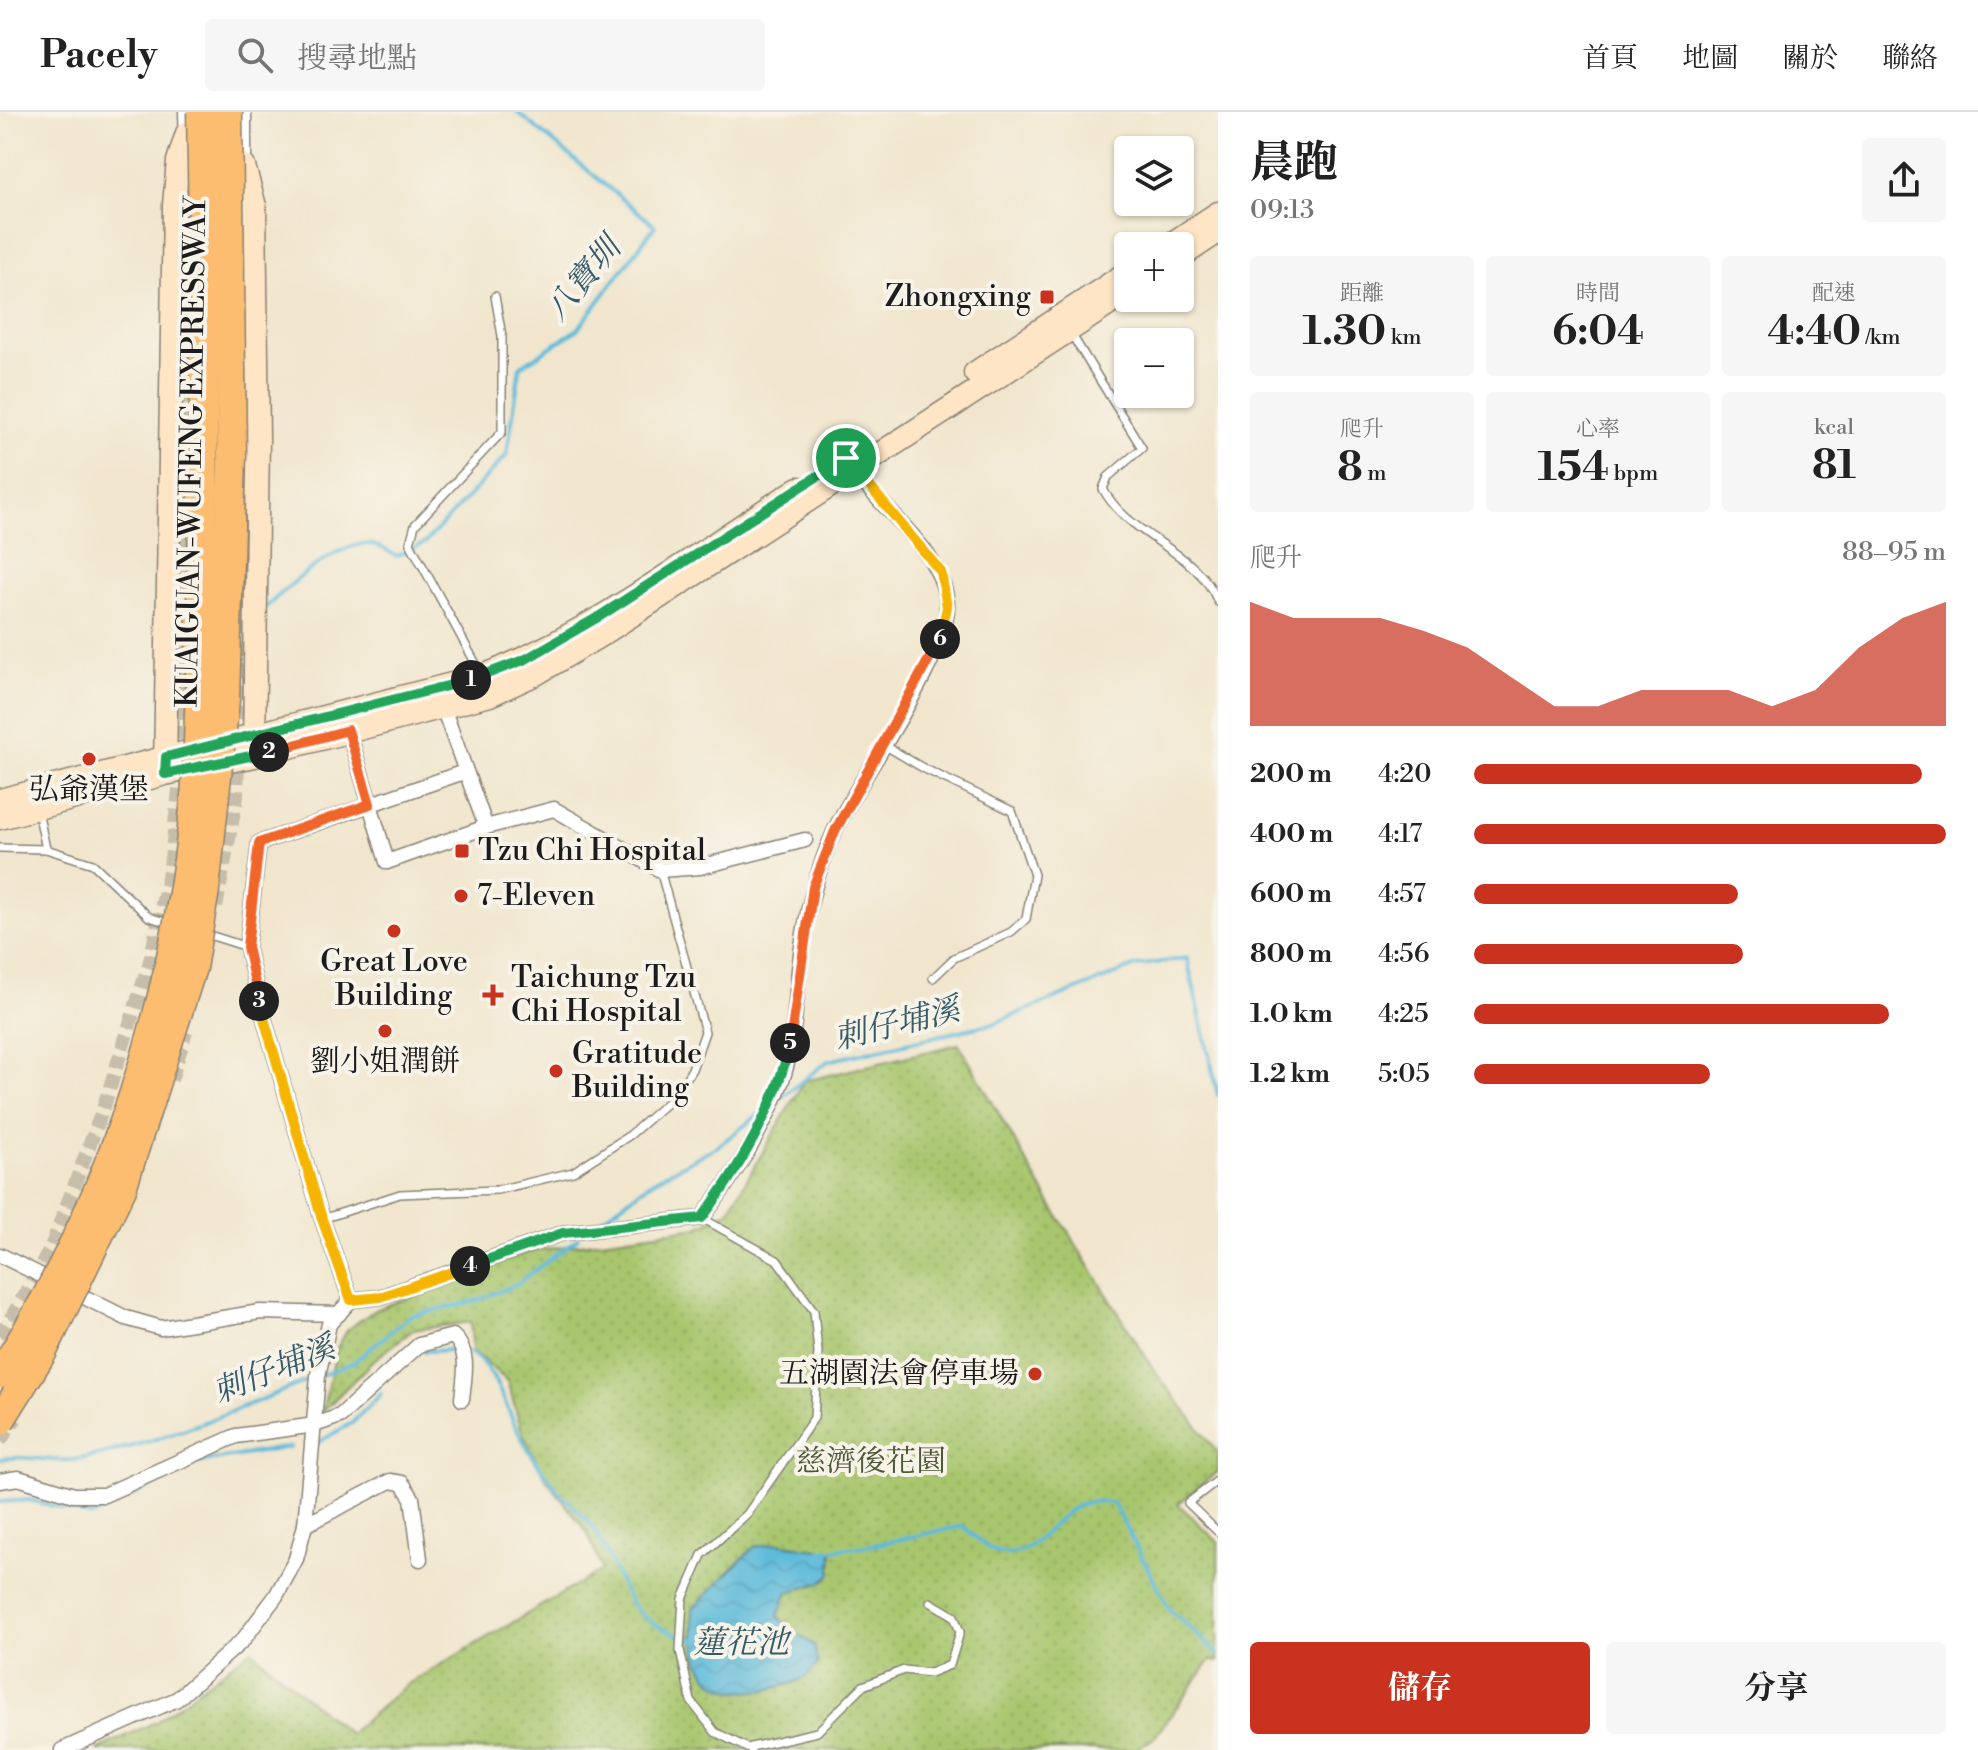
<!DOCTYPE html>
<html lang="zh-TW">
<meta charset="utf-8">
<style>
:root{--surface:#fff;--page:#f6f6f6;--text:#222;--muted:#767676;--line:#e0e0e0;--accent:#c8321e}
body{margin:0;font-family:"Libre Bodoni","Noto Serif TC",serif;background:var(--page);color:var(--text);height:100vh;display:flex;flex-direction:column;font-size:30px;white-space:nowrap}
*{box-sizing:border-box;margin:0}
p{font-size:26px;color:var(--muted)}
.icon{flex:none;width:44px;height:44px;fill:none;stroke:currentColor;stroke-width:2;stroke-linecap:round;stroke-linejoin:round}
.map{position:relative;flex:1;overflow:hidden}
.details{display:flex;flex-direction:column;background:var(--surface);width:760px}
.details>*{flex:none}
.tools{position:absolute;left:1114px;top:24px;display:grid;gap:16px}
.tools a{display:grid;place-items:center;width:80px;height:80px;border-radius:8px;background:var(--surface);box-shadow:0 2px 6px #0004;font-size:40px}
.pin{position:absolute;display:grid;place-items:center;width:68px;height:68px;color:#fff;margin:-34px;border:4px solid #fff;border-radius:50%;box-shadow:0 2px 8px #0007}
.km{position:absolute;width:40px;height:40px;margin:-20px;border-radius:50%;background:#222;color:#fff;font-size:22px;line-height:40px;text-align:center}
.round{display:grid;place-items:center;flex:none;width:84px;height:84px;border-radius:8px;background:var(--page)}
.summary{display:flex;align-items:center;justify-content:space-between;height:136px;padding:0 32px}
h1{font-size:44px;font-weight:700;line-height:60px}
.metrics{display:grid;grid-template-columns:repeat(3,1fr);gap:12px;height:136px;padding:8px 32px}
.metrics div{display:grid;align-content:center;border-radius:8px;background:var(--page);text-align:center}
.metrics b{font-size:40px;font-weight:700}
.metrics small{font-size:22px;font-weight:400}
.metrics p{font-size:22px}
.chart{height:224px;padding:16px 32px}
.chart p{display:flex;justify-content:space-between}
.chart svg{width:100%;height:144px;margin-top:8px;fill:var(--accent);opacity:.7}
.action{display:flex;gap:16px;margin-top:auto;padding:16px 32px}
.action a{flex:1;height:92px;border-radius:8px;background:var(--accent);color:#fff;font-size:32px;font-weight:700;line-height:92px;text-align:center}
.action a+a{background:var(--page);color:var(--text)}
ul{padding:0 32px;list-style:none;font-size:26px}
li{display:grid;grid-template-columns:128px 96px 1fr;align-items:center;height:60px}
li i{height:20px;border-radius:10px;background:var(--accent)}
header{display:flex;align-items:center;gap:48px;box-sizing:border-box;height:112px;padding:0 40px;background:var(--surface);border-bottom:2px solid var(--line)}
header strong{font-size:38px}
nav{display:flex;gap:44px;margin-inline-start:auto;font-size:28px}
.search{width:560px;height:72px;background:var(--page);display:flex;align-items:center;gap:20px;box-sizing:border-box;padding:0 28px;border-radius:8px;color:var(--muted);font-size:30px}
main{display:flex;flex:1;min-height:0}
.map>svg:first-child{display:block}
</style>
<header>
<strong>Pacely</strong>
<div class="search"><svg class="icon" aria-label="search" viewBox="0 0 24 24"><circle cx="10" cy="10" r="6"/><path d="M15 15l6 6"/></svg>搜尋地點</div>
<nav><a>首頁</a><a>地圖</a><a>關於</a><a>聯絡</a></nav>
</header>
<main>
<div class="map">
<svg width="1218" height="1638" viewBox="0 0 1218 1638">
<defs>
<pattern id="park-dots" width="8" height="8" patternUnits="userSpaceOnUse" patternTransform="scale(2)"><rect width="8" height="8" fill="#a8c66d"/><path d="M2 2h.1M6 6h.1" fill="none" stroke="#90aa5e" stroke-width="1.8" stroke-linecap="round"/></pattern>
<pattern id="water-waves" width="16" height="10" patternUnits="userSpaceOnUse" patternTransform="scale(2)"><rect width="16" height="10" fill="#5cbada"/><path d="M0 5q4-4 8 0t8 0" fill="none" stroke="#4f9fba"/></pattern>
</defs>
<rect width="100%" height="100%" fill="#f7f3e8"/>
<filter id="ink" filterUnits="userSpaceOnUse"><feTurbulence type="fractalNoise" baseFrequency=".0125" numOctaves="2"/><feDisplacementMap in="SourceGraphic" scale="16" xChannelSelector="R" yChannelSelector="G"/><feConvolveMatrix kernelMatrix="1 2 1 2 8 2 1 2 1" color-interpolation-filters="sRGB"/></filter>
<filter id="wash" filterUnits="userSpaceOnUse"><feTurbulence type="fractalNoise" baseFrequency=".006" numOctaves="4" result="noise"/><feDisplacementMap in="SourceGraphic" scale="32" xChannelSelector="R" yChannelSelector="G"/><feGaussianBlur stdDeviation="1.8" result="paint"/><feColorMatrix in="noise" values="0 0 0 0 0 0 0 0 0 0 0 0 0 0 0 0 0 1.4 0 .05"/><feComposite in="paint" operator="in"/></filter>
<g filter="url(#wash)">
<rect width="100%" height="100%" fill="#f1e6cd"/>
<path fill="url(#park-dots)" stroke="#627144" stroke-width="2" d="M959,932L1046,1084L1154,1258L1218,1341V1359L1178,1392L1218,1430V1550L1211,1548L1154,1626L1135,1638H96L156,1610L251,1538L349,1622L406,1573L602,1458L587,1420L547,1368L523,1322L507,1269L472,1238L471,1210L413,1218L374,1248L322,1300L337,1236L348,1217L375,1198L532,1139L698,1115L728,1100L804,969Z"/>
<path fill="url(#water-waves)" stroke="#3c6b7b" stroke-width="2" d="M777,1431L832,1439L831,1462L820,1471L788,1480L778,1503L785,1513L814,1533L818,1552C805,1570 790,1573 769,1577C705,1590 691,1552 693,1496L754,1435Z"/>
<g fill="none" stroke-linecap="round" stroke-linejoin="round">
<g stroke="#5cbada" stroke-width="4">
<path d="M266,495C288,475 342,424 374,433C382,435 390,441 397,444L425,431L507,343L520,255L578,217L655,114L517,0"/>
<path d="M782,985L828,949L995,911L1136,854L1187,846L1218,983"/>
<path d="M594,1113L653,1069L718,1034L762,1000"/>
<path d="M425,1239L453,1238"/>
<path d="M466,1239C496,1251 506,1299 521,1325C531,1343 544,1361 556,1376C567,1390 584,1402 594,1417C631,1477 615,1505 696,1529"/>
<path d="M322,1263L354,1250L410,1204L476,1189L517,1172L578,1126"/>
<path d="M317,1331L352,1311L381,1282"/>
<path d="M0,1347C27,1342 54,1352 80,1347C162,1331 237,1297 314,1266"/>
<path d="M0,1390L30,1388L92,1404L196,1351L290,1335"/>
<path d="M821,1439L868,1434L963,1414C972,1421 982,1433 992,1438C1032,1456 1050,1403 1082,1392C1091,1388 1104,1390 1113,1391L1170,1498L1218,1542"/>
</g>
</g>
</g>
<g filter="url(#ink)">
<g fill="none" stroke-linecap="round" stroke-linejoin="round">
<g stroke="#c6beaa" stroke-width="14" stroke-dasharray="14 7" stroke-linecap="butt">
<path d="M244,165V77"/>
<path d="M216,795L237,684L242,481"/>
<path d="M171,968L186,920"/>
<path d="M0,1225L50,1138L103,997L150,849L170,755L182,652L187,56"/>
<path d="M0,1329L16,1306"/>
</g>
<defs>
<g id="lane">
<path d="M1070,220L1142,336L1108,365L1103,377C1129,426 1198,438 1218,490"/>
<path d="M482,563L410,431L415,413L502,320V224L495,184"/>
<path d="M884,633L923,656L1012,699L1034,763L1026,807L1011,820L954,846L933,866"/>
<path d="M0,736L46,737L38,699"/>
<path d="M46,737L93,752L149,805L172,812"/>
<path d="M203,821L247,835"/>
<path d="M702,1106L777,1148L814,1199L818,1240L814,1306L747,1402L702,1443L683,1487L680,1538L691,1589L715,1620L751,1638"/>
<path d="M322,1107L400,1082L497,1078L573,1060L630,1023L677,982L692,957L705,920L660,758"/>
<path d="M1218,1368L1188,1391L1218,1420"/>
<path d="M751,1635L817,1620L863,1574L904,1558L930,1561L950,1553L960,1520L954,1504L930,1490"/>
</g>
<g id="street">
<path d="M186,0L187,28"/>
<path d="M244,0V54"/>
<path d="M347,614L387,750L486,715L441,590"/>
<path d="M486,715L554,697L660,758L700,755L805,728"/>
<path d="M0,1143L126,1206L161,1216L260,1200L339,1202"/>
<path d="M351,1188L322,1107L259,889L247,835L259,731L464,660"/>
<path d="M0,1369L18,1366L74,1383H104L236,1324L315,1313L340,1304L419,1233L453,1224C471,1240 464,1265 462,1287"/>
<path d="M305,1413L390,1369L402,1371L412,1386L420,1447"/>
<path d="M62,1638L177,1587L243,1528L276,1484L296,1447L305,1413L318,1264L329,1212L351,1188L380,1185L563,1121L702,1106C732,1066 763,1019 781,971C794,935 795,895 799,858C804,810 815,762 835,718C860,665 950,542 947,492C943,436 873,393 846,346"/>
</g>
<g id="secondary">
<path d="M244,54L255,94L258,325L254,639"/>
<path d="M1168,134L1218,101"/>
<path d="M1180,145L1218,120"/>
<path d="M975,261L1128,160"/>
<path d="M165,658L174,93L178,49L187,21"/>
<path d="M0,688L483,564C596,519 697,441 799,376"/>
<path d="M0,706L165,662L255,644L490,583L536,562L606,520L1128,180"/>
</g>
</defs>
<use href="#lane" stroke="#868174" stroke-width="10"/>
<use href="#street" stroke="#868174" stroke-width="17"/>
<use href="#secondary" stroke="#868174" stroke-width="25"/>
<use href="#lane" stroke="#fff" stroke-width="7"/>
<use href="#street" stroke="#fff" stroke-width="14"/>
<use href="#secondary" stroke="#fee5c5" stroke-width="22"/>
<defs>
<g id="highway-bridge">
<path d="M0,1262C111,1093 177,887 195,686C201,606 200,524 202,444C205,296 204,148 201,0"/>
<path d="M0,1309L42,1241L122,1076L192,856L205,778L225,588L232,343L228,0"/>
</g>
</defs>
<use href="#highway-bridge" stroke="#868174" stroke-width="31" stroke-linecap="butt"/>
<use href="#highway-bridge" stroke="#fcbd6f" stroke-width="28"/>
</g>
</g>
<g fill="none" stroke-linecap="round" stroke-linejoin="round" filter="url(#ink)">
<defs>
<path id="split-1" d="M471,568L526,547L600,504L846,346"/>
<path id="split-2" d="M269,640L165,662L166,645L471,568"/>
<path id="split-3" d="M259,889L247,835L259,731L370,692L348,618L269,640"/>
<path id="split-4" d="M259,889L322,1107L351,1188L380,1185L470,1154"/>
<path id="split-5" d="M470,1154L563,1121L702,1106C741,1054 776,995 790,931"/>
<path id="split-6" d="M790,931L813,775L835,719L940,527"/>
<path id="split-7" d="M846,346L941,460L947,495L940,527"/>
</defs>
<use href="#split-1" stroke="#fff" stroke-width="16"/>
<use href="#split-2" stroke="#fff" stroke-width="16"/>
<use href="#split-3" stroke="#fff" stroke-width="16"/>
<use href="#split-4" stroke="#fff" stroke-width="16"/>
<use href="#split-5" stroke="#fff" stroke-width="16"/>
<use href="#split-6" stroke="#fff" stroke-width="16"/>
<use href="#split-7" stroke="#fff" stroke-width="16"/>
<use href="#split-1" stroke="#22a559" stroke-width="10"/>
<use href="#split-2" stroke="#22a559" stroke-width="10"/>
<use href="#split-3" stroke="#f0652b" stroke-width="10"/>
<use href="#split-4" stroke="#f5b400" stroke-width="10"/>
<use href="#split-5" stroke="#22a559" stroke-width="10"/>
<use href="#split-6" stroke="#f0652b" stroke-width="10"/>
<use href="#split-7" stroke="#f5b400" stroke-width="10"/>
</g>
<g fill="#c8321e" stroke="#f7f3e8" stroke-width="3">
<rect x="1039" y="177" width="16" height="16" rx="4"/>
<circle cx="89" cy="647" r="8"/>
<rect x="454" y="731" width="16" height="16" rx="4"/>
<circle cx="461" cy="784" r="8"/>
<circle cx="394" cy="819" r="8"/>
<path d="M489 871h8v8h8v8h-8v8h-8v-8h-8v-8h8z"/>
<circle cx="385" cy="919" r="8"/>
<circle cx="556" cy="959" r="8"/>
<circle cx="1035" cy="1262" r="8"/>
</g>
<g text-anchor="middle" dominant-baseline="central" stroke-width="8" stroke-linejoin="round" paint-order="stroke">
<g font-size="30" fill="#1c1c1c" stroke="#f7f3e8" text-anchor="start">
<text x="1031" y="185" text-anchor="end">Zhongxing</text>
<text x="89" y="678" text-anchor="middle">弘爺漢堡</text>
<text x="478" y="739">Tzu Chi Hospital</text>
<text x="477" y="784">7-Eleven</text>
<text x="394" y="850" text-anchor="middle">Great Love<tspan x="394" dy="34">Building</tspan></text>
<text x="511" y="866">Taichung Tzu<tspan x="511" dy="34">Chi Hospital</tspan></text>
<text x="572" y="942">Gratitude<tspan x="572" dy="34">Building</tspan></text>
<text x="385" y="950" text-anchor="middle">劉小姐潤餅</text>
<text x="1019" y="1262" text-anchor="end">五湖園法會停車場</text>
</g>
<g font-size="30" fill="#1c1c1c" stroke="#f7f3e8">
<text transform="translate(192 340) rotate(-89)">KUAIGUAN-WUFENG EXPRESSWAY</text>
</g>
<g font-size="30" fill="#4d5838" stroke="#f7f3e8">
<text x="871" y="1350">慈濟後花園</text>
</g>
<g font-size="32" font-style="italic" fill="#365b68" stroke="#f7f3e8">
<text transform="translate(583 167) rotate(-50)">八寶圳</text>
<text transform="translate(897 912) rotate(-14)">刺仔埔溪</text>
<text transform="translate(274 1258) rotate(-22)">刺仔埔溪</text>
<text x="741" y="1531">蓮花池</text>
</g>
</g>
</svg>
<div class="tools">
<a><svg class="icon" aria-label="layers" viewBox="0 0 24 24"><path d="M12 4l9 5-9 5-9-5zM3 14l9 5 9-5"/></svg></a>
<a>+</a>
<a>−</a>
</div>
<div class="pin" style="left:846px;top:346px;background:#1e9e55"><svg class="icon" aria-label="arrive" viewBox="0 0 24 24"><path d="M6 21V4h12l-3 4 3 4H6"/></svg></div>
<b class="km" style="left:471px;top:568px">1</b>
<b class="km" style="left:269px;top:640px">2</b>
<b class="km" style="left:259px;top:889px">3</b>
<b class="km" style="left:470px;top:1154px">4</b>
<b class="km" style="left:790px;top:931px">5</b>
<b class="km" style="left:940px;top:527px">6</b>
</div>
<section class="details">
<div class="summary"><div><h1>晨跑</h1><p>09:13</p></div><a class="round"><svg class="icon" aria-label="share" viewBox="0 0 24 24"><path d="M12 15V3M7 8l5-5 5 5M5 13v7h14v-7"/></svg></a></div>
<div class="metrics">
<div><p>距離</p><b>1.30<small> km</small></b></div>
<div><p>時間</p><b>6:04</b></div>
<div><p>配速</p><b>4:40<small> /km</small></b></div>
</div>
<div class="metrics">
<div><p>爬升</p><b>8<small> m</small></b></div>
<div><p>心率</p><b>154<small> bpm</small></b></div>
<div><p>kcal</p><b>81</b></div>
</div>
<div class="chart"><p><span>爬升</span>88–95 m</p>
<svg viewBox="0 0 160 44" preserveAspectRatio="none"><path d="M0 44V6L10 11L20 11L30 11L40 15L50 20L60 29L70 38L80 38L90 33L100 33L110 33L120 38L130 33L140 20L150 11L160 6V44z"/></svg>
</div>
<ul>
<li><b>200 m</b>4:20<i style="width:95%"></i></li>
<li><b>400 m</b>4:17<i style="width:100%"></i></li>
<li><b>600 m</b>4:57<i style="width:56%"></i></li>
<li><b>800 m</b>4:56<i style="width:57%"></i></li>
<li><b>1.0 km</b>4:25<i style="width:88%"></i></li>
<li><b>1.2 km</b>5:05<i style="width:50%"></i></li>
</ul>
<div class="action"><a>儲存</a><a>分享</a></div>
</section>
</main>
